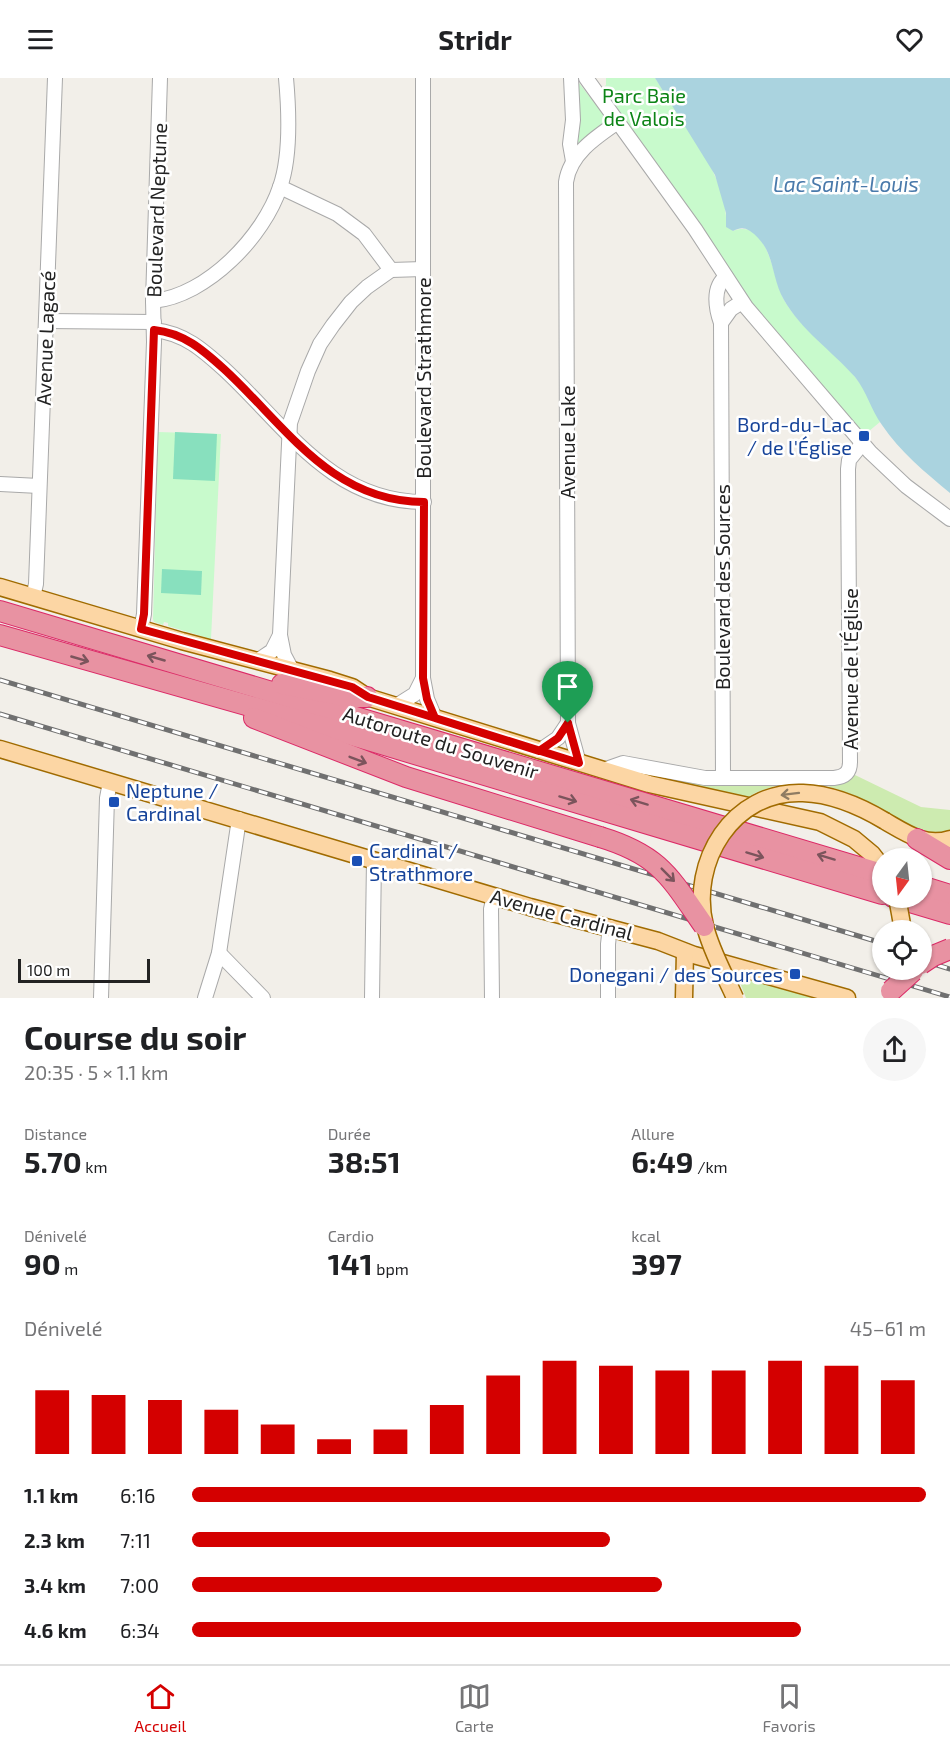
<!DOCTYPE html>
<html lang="fr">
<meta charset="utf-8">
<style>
:root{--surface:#fff;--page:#f6f6f6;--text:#202124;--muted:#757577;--line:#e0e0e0;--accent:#d40000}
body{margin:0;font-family:"Exo 2",sans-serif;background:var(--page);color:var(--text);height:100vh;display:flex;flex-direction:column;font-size:22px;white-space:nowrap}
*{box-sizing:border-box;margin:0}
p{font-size:20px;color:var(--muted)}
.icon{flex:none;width:33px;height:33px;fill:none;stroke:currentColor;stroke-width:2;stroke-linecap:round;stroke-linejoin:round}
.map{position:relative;height:920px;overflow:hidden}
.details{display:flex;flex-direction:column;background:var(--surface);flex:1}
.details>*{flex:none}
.needle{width:39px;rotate:195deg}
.fabs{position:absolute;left:872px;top:770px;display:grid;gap:12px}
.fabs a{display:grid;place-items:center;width:60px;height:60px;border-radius:50%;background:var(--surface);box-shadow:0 2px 4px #0004;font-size:30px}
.scale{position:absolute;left:18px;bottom:15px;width:132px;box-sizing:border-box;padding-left:6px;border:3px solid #222;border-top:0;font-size:16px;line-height:21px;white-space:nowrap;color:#222;-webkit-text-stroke:4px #fff;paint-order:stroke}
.pin{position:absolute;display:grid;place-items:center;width:51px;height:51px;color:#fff;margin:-62px -26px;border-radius:50% 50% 50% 0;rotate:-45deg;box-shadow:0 0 6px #0007}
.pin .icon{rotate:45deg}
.round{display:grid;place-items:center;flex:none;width:63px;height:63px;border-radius:32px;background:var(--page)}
.overview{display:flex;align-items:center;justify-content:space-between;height:102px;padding:0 24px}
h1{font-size:33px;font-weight:700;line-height:45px}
.figures{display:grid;grid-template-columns:repeat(3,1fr);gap:9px;height:102px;padding:6px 24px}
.figures div{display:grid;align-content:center}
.figures b{font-size:30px;font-weight:700}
.figures small{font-size:16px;font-weight:400}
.figures p{font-size:16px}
.chart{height:168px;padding:12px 24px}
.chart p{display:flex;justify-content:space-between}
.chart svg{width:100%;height:108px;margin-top:6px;stroke:var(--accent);stroke-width:6}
ul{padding:0 24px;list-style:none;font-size:20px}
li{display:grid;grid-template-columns:96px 72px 1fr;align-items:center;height:45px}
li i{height:15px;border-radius:8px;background:var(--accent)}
header{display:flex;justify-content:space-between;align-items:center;height:78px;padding:0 24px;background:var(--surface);font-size:27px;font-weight:700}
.tabs{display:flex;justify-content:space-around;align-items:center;height:84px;border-top:2px solid var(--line);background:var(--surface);font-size:16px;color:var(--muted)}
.tabs a{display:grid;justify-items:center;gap:3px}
.tabs .active{color:var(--accent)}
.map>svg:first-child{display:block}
</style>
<header><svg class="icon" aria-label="menu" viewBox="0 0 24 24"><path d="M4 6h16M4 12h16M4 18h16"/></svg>Stridr<svg class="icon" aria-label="heart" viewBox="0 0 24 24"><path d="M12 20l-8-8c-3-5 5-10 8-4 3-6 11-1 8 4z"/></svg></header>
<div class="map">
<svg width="950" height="920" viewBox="0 0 950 920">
<rect width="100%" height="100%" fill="#f2efe9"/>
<g fill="#cdebb0">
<path d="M649,695L781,706L757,714L746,720L637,696Z"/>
<path d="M855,697L921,729L950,732V755L919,756L856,718L819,705L850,701Z"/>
<path d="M737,897L814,920H746Z"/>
</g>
<g fill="#c8facc">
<path d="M606,0H655C678,36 729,101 726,144L733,153C769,139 773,203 784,222C804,256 842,277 864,311C870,321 875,333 880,344L863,358L742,215L617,33L618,31L603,10L606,7Z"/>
<path d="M579,5L607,41L605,46L580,66L577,64Z"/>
<path d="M158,354L221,356L211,561L168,548V545L164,544L163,547L154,544L153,541Z"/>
</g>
<g fill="#88e0be">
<path d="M175,354L217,356L215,403L173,401Z"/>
<path d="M162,491L202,493L201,517L161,515Z"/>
</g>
<path fill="#aad3df" d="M655,0H950V415C925,394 900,374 882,347C871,332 867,314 855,299C832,273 801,252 784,222C770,198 776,171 750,153C743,149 740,150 733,153L726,149V135L715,97Z"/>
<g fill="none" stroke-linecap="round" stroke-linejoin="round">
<defs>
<g id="minor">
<path d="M423,0V600L427,621L435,640"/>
<path d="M571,0L573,42L570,66L573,83"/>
<path d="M586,0L695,151L746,229L870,374L906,408L950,441"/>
<path d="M280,109L337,136L364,156L391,192"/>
<path d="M153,223C207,218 264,158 280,109C291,78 289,33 286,0"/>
<path d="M46,243L154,244"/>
<path d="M721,245L731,231L742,224"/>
<path d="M154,252C184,255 203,272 224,291C285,347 331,424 424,424"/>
<path d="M0,406L39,408"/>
<path d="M33,519L36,506L55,0"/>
<path d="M141,551L144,536L154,264L153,223L160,0"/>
<path d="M257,583L272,573L280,557"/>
<path d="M292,592L284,577L280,557L290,345L308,293L320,266L333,247L351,224L367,209L391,192L423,191"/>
<path d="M396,628L415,616L423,600"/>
<path d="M539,673L558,660L568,645"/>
<path d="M579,685L568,645L566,104C570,76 596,59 618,44"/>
<path d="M603,692L623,685L705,700H834C844,699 850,695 850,684L848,391L849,382L862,366"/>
<path d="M723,700L721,245C716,231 712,209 726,199"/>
<path d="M219,875L263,920"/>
<path d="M101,920L107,720L110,704"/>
<path d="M205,920L219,875L239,741"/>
<path d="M372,920L374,782"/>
<path d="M492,920L491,831L494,818"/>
<path d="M608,920V866L610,849"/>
</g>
<g id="major">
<path d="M0,509L182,563L330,602L352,609L367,619L649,706L820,744L854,761L872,776L882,789"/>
<path d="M0,671L530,829L658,863L694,877L847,920"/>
<path d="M885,743C906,755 925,769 950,761"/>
<path d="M684,920L685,874"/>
</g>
<g id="highway">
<path d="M0,533L882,796"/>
<path d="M0,557L348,656L882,816"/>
<path d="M282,606L349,619H367"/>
<path d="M254,640L406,699L600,759"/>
<path d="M917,761L950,781"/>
<path d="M921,808L950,817"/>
<path d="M893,819L950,836"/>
</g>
</defs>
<use href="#minor" stroke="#a9a9a9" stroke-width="16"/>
<use href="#major" stroke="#a06b00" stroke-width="19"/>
<use href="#highway" stroke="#dc2a67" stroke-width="22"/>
<use href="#minor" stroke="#fff" stroke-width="14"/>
<use href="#major" stroke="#fcd6a4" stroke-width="16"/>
<use href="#highway" stroke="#e892a2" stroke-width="20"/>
<defs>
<g id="rail">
<path d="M0,602L882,865"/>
<path d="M0,636L950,919"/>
<path d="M921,882L950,891"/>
</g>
</defs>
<use href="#rail" stroke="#707070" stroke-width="5"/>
<use href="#rail" stroke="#fff" stroke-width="3" stroke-dasharray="9" stroke-linecap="butt"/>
<defs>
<g id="major-bridge">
<path d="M897,819L903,852"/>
<path d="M735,920C725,897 711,873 705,848C689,784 733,712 803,715C833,716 860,728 885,743"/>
</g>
<g id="highway-bridge">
<path d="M600,759C660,777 670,799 704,848"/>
<path d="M921,886L933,878L950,871"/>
<path d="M891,913L913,893"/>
</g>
</defs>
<use href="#major-bridge" stroke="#a06b00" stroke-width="19" stroke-linecap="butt"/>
<use href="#highway-bridge" stroke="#dc2a67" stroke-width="22" stroke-linecap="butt"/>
<use href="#major-bridge" stroke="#fcd6a4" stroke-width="16"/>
<use href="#highway-bridge" stroke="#e892a2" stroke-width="20"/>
</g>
<defs><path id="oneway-shaft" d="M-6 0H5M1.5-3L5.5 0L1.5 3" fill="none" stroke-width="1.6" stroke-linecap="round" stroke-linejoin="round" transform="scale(1.5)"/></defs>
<g stroke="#7b545c">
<use href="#oneway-shaft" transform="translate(156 580) rotate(-164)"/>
<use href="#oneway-shaft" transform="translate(80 581) rotate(16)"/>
<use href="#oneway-shaft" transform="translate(358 682) rotate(21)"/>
<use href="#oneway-shaft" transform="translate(568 721) rotate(17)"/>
<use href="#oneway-shaft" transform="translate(639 724) rotate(-163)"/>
<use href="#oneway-shaft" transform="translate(755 777) rotate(17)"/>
<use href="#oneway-shaft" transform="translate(826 779) rotate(-163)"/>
<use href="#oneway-shaft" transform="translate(668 797) rotate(45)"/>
</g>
<use stroke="#8f7c63" href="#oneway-shaft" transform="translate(790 716) rotate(173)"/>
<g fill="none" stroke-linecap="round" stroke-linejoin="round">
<defs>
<path id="route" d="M568,645L558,660L539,673L435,640L427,621L423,600L424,424C331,424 285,347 224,291C203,272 184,255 154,252L144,536L141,551L352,609L368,619L579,685L568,645"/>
</defs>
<use href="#route" stroke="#fff" stroke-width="12"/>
<use href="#route" stroke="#d40000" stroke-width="8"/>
</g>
<g fill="#1a4fb4" stroke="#fff" stroke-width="2">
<rect x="858" y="352" width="12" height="12" rx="3"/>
<rect x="108" y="718" width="12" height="12" rx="3"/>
<rect x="351" y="777" width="12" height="12" rx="3"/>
<rect x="789" y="890" width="12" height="12" rx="3"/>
</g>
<g text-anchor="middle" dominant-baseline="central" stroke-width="5" stroke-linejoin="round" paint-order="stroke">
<g font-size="20" fill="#0c8416" stroke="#fff">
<text x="644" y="17">Parc Baie<tspan x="644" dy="23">de Valois</tspan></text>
</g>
<g font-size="20" fill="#222" stroke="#fff">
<text transform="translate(156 132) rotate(-88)">Boulevard Neptune</text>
<text transform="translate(45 260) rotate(-88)">Avenue Lagacé</text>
<text transform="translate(423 300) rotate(-90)">Boulevard Strathmore</text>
<text transform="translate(567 364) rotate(-90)">Avenue Lake</text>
<text transform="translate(722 509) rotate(-90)">Boulevard des Sources</text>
<text transform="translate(850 591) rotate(-90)">Avenue de l'Église</text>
<text transform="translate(441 664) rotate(17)">Autoroute du Souvenir</text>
<text transform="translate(562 836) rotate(15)">Avenue Cardinal</text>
</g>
<g font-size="20" fill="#164399" stroke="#fff" text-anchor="end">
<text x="852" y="346">Bord-du-Lac<tspan x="852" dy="23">/ de l'Église</tspan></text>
<text x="126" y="712" text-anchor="start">Neptune /<tspan x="126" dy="23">Cardinal</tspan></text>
<text x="369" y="772" text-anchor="start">Cardinal /<tspan x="369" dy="23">Strathmore</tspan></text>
<text x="783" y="896">Donegani / des Sources</text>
</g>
<g font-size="21" font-style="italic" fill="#4a7aab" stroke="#fff">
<text x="846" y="105">Lac Saint-Louis</text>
</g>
</g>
</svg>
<div class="fabs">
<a><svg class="needle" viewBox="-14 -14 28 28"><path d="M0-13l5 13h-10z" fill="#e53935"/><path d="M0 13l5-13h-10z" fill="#757577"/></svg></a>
<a><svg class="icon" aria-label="locate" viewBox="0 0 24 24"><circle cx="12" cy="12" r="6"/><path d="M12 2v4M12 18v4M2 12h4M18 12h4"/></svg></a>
</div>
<div class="scale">100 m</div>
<div class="pin" style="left:568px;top:645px;background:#1e9e55"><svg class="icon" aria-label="arrive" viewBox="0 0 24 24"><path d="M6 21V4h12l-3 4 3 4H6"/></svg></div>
</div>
<section class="details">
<div class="overview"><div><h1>Course du soir</h1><p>20:35 · 5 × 1.1 km</p></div><a class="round"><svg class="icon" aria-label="share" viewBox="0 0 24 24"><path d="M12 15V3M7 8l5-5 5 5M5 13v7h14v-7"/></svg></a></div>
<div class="figures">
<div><p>Distance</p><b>5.70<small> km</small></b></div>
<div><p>Durée</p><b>38:51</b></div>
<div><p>Allure</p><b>6:49<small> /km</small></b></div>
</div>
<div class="figures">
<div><p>Dénivelé</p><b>90<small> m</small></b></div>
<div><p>Cardio</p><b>141<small> bpm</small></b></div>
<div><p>kcal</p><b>397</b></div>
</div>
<div class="chart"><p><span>Dénivelé</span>45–61 m</p>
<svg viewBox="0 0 160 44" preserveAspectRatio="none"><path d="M5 44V18M15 44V20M25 44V22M35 44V26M45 44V32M55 44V38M65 44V34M75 44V24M85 44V12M95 44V6M105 44V8M115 44V10M125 44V10M135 44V6M145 44V8M155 44V14"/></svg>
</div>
<ul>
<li><b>1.1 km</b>6:16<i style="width:100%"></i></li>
<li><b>2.3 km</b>7:11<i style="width:57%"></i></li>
<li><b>3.4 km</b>7:00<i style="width:64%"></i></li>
<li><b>4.6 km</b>6:34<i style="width:83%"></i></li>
</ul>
</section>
<nav class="tabs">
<a class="active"><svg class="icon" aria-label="home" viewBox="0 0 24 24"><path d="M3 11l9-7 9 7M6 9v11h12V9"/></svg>Accueil</a>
<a><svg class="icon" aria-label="map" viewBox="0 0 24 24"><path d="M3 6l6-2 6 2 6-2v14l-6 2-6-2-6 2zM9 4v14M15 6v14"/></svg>Carte</a>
<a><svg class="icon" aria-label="saved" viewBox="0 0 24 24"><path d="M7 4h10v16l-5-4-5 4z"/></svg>Favoris</a>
</nav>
